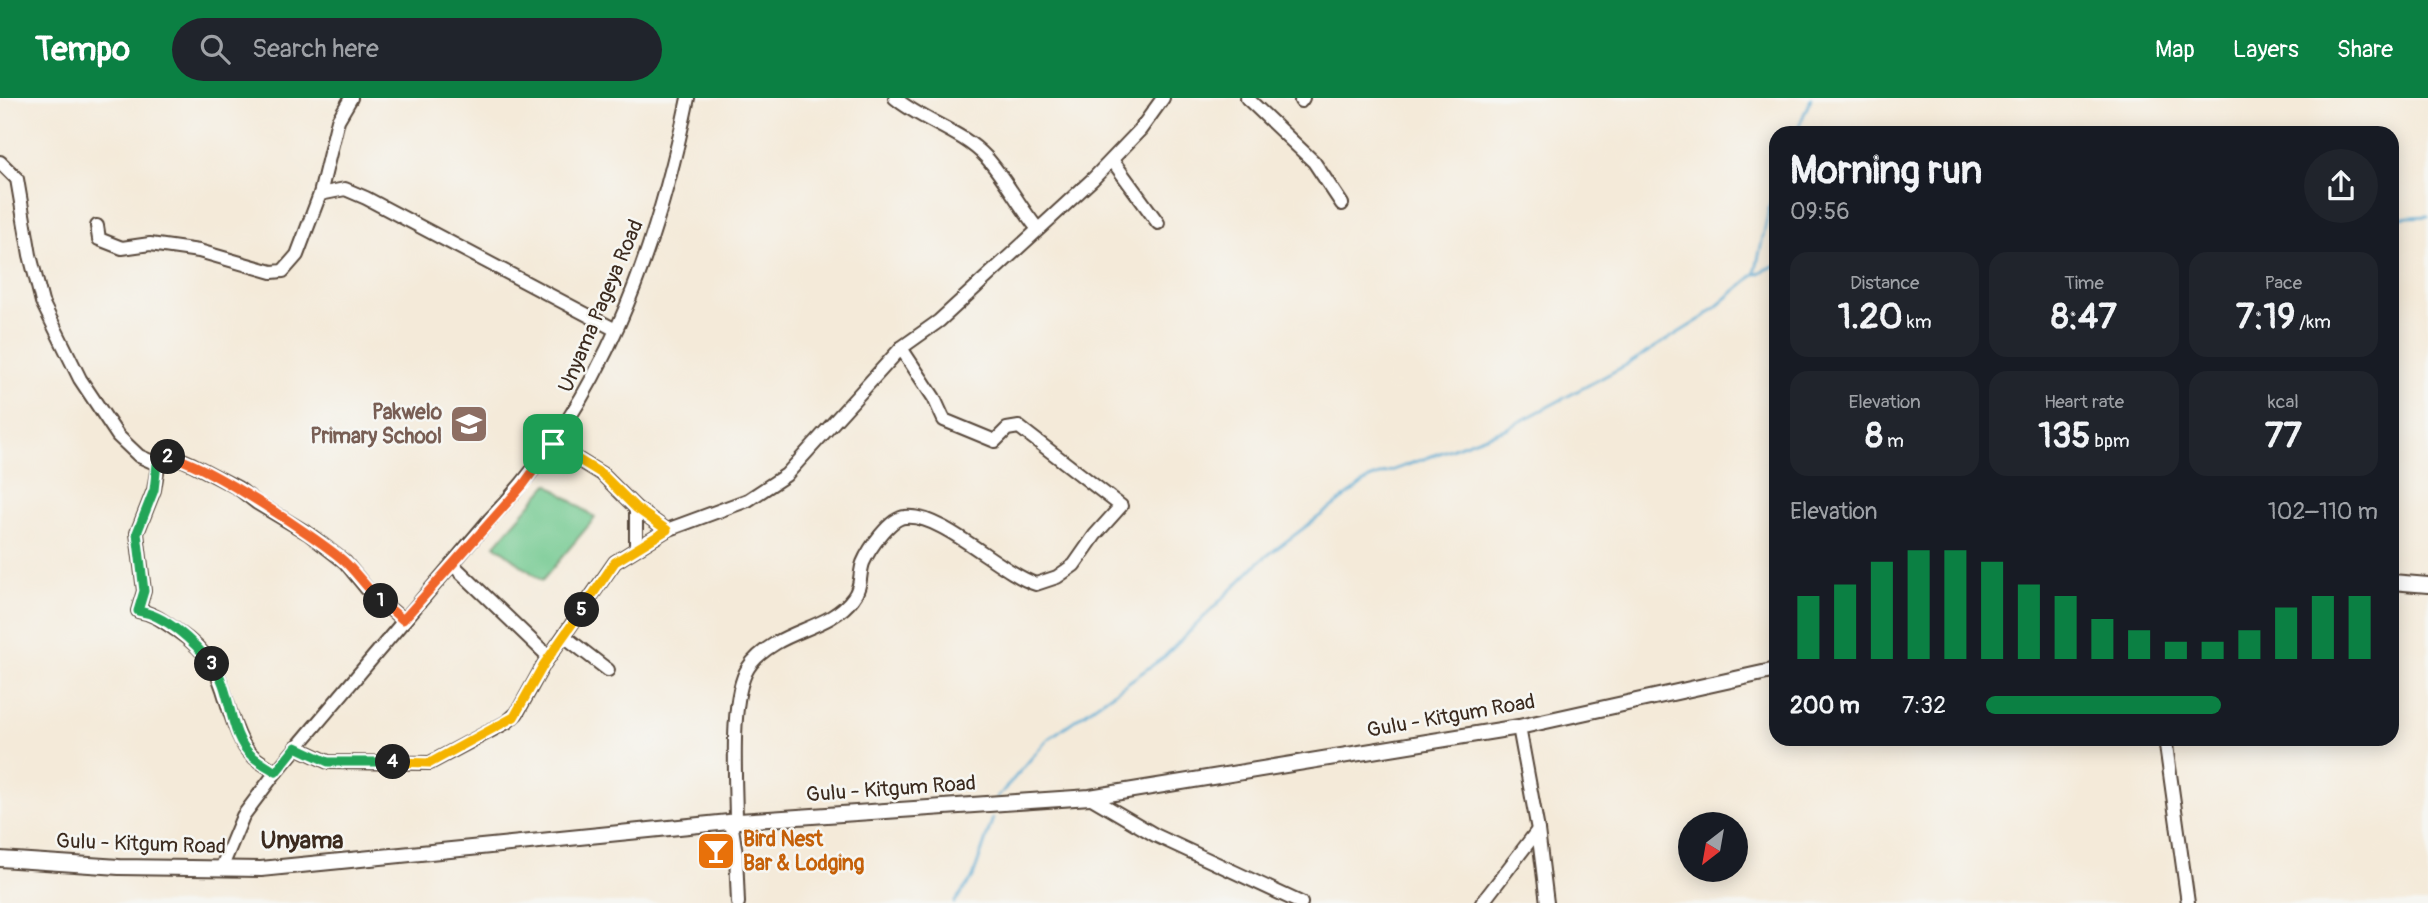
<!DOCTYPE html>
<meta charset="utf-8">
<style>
:root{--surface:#171b24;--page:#20242c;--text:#f1f3f6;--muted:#9ea1a6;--accent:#0b8043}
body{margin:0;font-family:Pangolin,sans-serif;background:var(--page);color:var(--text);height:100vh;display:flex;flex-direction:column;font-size:26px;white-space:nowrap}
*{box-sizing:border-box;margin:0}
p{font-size:23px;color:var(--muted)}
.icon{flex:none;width:38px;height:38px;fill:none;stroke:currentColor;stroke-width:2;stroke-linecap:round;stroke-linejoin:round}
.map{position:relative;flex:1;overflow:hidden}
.panel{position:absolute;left:1769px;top:28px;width:630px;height:620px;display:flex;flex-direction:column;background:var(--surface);border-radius:21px;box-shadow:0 4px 18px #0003}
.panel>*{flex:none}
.needle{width:46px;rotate:211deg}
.buttons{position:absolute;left:1678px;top:714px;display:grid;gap:14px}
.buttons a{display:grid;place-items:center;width:70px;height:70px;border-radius:50%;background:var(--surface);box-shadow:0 4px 18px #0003;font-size:35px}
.pin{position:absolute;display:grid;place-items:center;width:60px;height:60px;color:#fff;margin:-30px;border-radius:14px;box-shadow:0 4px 10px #0006}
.km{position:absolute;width:35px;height:35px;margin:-18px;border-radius:50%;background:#222;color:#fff;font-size:19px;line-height:35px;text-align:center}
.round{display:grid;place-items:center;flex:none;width:74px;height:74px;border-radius:37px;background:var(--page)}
.summary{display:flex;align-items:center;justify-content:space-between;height:119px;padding:0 21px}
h1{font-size:38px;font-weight:800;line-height:52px}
.stats{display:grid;grid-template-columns:repeat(3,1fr);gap:10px;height:119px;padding:7px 21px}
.stats div{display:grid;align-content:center;border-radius:18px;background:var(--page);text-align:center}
.stats b{font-size:35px;font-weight:800}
.stats small{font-size:19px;font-weight:400}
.stats p{font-size:19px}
.chart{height:196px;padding:14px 21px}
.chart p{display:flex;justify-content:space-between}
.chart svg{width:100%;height:126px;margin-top:7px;stroke:var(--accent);stroke-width:6}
ul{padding:0 21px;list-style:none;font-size:23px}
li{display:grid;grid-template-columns:112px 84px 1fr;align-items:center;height:52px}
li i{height:18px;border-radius:9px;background:var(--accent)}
header{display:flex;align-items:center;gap:42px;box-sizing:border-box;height:98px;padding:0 35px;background:var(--accent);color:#fff}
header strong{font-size:33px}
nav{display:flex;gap:38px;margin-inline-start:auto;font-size:24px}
.search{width:490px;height:63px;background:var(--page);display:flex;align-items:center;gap:18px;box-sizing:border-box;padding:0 24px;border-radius:38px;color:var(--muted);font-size:26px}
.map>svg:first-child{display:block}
</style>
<header>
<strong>Tempo</strong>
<div class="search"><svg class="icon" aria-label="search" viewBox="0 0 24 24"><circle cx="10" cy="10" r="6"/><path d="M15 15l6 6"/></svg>Search here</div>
<nav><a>Map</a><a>Layers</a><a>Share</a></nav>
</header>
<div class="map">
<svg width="2428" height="805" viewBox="0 0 2428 805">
<rect width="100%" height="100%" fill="#f6f6f2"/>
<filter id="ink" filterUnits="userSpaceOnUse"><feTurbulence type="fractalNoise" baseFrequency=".0143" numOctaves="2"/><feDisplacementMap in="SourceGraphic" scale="14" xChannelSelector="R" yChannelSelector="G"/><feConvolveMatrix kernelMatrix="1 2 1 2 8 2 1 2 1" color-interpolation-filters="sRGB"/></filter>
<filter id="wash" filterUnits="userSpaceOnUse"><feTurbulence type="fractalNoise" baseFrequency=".00686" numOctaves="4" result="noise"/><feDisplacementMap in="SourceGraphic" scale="28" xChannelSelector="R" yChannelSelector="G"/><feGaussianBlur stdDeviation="1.57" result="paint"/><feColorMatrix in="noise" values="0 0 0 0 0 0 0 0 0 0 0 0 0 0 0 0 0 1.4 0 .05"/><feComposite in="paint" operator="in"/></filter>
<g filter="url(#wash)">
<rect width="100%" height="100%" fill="#f4ead9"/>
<path fill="#6fc88e" stroke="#557956" stroke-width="2" d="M548,386L595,420L542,483L495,447Z"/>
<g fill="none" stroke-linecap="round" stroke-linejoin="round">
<g stroke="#58a9d2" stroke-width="2.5">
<path d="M1796,35L1811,0"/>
<path d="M2392,120L2428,118"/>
<path d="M1757,176L1776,167"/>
<path d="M997,700L1048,641L1164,559L1260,463L1369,381L1508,330L1628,266L1704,219L1755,176L1776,78"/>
<path d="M954,805L973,779L993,720"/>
</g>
</g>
</g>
<g filter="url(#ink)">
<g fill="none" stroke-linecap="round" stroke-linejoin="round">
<defs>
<g id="minor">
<path d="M895,0C922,23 962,33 986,59C1005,80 1019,108 1037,130"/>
<path d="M1247,0L1314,64L1342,106"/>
<path d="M1301,3L1303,0"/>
<path d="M1112,62L1158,125"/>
<path d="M0,64L17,81L30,157L42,204L80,281L118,338L139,358L157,366"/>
<path d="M320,96L345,91L366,100L614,231"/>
<path d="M97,128L99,141L122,150L150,146L199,153L272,174L283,173L297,157L320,96L338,22L351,0"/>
<path d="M553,346L602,376L636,410L667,432"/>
<path d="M636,410V449"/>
<path d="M452,466L549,559"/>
<path d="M564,538L608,572"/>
<path d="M1519,629L1538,732L1547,805"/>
<path d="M2165,640L2188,805"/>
<path d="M296,649L328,664L430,665L507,624L517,615L544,566L615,464L667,432L748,402L786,377L901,250L939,223L1093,81L1140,32L1163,0"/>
<path d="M276,674C264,666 250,659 243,646C217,596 232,570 176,532C163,523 153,515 138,513L144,493L137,435L154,392L159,362L174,358L192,366L238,390L257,405L309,436L345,464L367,491L403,522"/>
<path d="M1090,699L1155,737L1301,805"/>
<path d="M731,723L736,756L738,805"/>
<path d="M736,723C736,685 729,601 748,570C754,560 766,551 776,545C801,530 835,525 853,500C862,489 859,476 863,465C869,451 890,420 905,419C941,414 1002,476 1036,486L1057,479L1074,467L1095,437L1121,408L1019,329L1007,331L995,343L944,322L934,300L901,250"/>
<path d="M221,771L243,718L276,674L490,421C602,306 656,155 688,0"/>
<path d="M1482,805L1538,732"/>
</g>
<g id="major">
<path d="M2392,484L2428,487"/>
<path d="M0,761L119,769L261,771L739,723L1090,699L1519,629L1776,572"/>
</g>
</defs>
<use href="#minor" stroke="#57473a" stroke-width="16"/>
<use href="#major" stroke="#57473a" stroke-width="18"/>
<use href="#minor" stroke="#fff" stroke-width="12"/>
<use href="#major" stroke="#fff" stroke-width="14"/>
</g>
</g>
<g fill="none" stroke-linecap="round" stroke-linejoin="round" filter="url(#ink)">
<defs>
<path id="split-1" d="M381,503L403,522L523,387L553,346"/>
<path id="split-2" d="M168,359C193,357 321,442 344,463C357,475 367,491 381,503"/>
<path id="split-3" d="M168,359L157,366L154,392L137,435L144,493L138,513C166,517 194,544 212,566"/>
<path id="split-4" d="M212,566C233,591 227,636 252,658C259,664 268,669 276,674L296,649L328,664H393"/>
<path id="split-5" d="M393,664L430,665L514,619L544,566L582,512"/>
<path id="split-6" d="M553,346L602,376L636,410L667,432L615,464L582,512"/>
</defs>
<use href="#split-1" stroke="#fff" stroke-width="14"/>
<use href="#split-2" stroke="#fff" stroke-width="14"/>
<use href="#split-3" stroke="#fff" stroke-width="14"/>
<use href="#split-4" stroke="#fff" stroke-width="14"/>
<use href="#split-5" stroke="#fff" stroke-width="14"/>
<use href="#split-6" stroke="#fff" stroke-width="14"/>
<use href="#split-1" stroke="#f0652b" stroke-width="9"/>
<use href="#split-2" stroke="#f0652b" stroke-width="9"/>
<use href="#split-3" stroke="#22a559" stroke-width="9"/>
<use href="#split-4" stroke="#22a559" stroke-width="9"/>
<use href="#split-5" stroke="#f5b400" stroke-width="9"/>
<use href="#split-6" stroke="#f5b400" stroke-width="9"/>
</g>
<defs>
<symbol id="school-square" viewBox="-11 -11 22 22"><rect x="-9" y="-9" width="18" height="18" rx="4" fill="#8d6e63" stroke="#f6f6f2"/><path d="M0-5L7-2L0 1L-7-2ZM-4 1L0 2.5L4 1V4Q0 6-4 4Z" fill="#fff"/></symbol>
<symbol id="bar-square" viewBox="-11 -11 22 22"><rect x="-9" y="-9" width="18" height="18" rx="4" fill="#e8710a" stroke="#f6f6f2"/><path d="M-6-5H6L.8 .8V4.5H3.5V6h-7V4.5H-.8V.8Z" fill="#fff"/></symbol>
</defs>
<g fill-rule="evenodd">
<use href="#school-square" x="447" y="304" width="44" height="44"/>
<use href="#bar-square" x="694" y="731" width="44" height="44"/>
</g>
<g text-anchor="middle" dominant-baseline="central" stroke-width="5" stroke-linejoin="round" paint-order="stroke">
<g font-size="21" fill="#3b2a1e" stroke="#f6f6f2">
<text transform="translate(601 208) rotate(-67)">Unyama Pageya Road</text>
<text transform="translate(1451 618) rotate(-10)">Gulu - Kitgum Road</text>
<text transform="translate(891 691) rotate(-4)">Gulu - Kitgum Road</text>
<text transform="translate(141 746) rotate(2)">Gulu - Kitgum Road</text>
</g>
<g font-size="21" font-weight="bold" fill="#785e54" stroke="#f6f6f2" text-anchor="end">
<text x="442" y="314">Pakwelo<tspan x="442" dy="24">Primary School</tspan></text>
</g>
<g font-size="21" font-weight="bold" fill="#c56008" stroke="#f6f6f2" text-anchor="start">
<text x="743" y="741">Bird Nest<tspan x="743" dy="24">Bar &amp; Lodging</tspan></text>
</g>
<g font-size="24" font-weight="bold" fill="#3b2a1e" stroke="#f6f6f2">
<text x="302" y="742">Unyama</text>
</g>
</g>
</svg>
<div class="buttons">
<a><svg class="needle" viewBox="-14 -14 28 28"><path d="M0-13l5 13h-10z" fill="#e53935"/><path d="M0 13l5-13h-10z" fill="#9ea1a6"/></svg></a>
</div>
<div class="pin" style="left:553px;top:346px;background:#1e9e55"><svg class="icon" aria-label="arrive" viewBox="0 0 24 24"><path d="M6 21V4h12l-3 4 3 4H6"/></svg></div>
<b class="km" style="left:381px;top:503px">1</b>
<b class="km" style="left:168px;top:359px">2</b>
<b class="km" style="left:212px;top:566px">3</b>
<b class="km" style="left:393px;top:664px">4</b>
<b class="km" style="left:582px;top:512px">5</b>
<section class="panel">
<div class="summary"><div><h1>Morning run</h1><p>09:56</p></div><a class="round"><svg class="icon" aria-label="share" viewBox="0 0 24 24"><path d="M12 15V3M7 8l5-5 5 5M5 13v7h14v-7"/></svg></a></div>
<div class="stats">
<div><p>Distance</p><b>1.20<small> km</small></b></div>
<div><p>Time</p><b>8:47</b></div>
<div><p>Pace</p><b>7:19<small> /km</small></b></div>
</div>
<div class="stats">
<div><p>Elevation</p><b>8<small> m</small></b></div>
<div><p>Heart rate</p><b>135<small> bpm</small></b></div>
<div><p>kcal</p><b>77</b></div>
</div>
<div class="chart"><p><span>Elevation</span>102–110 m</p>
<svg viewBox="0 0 160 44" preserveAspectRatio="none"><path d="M5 44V22M15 44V18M25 44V10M35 44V6M45 44V6M55 44V10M65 44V18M75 44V22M85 44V30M95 44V34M105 44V38M115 44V38M125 44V34M135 44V26M145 44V22M155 44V22"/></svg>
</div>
<ul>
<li><b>200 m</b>7:32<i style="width:60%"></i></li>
</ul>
</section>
</div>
